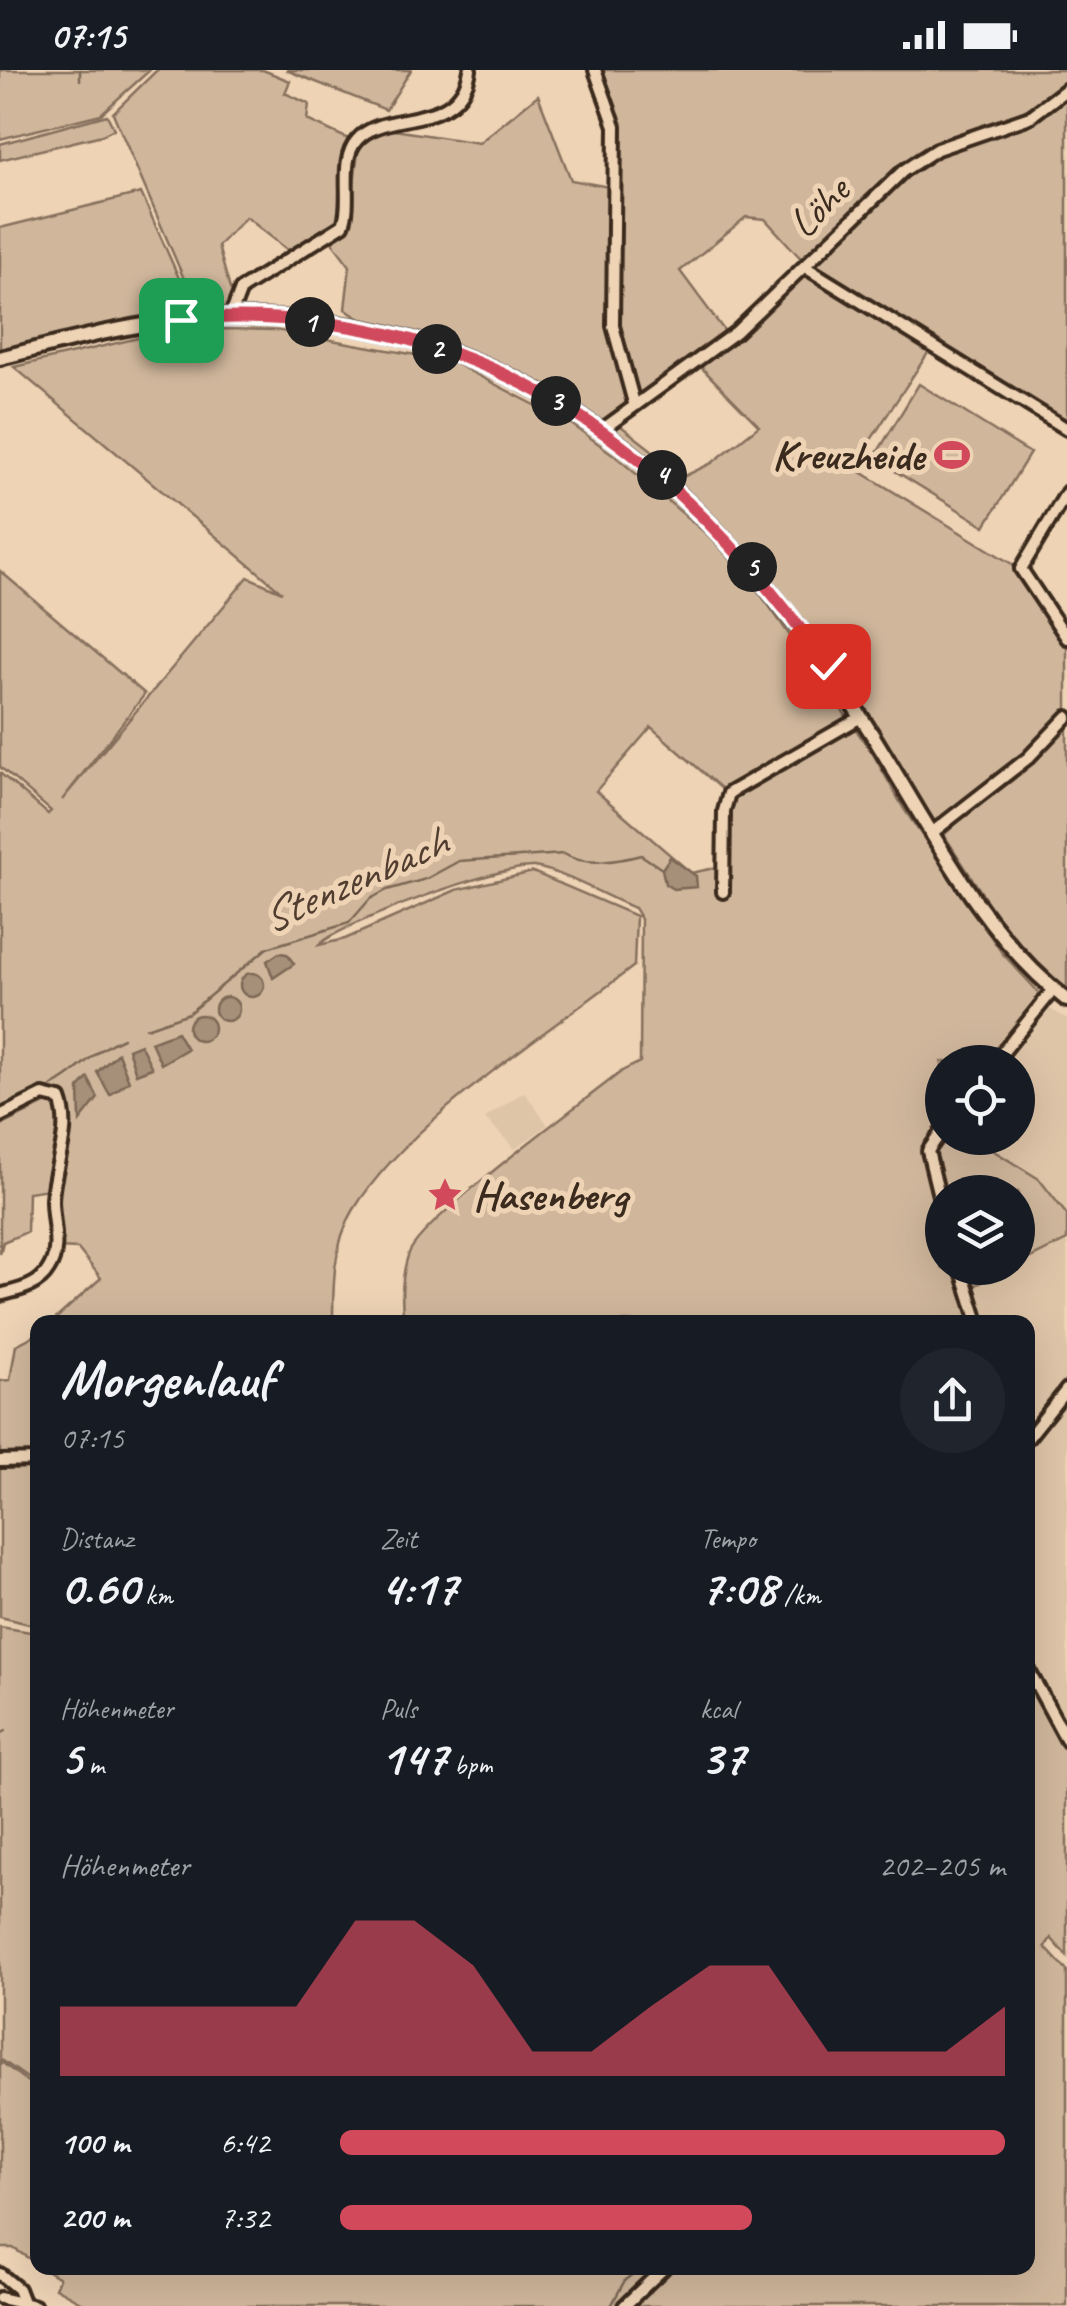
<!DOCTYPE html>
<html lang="de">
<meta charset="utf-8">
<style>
:root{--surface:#171b24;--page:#20242c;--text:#f1f3f6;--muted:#9ea1a6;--accent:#d1495b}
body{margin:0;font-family:Caveat,sans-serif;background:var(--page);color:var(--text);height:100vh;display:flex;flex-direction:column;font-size:38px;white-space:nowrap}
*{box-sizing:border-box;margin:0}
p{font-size:32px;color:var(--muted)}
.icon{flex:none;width:55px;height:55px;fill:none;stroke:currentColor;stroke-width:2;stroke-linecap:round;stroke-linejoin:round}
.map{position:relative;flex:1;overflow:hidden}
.details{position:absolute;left:30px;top:1245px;width:1005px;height:960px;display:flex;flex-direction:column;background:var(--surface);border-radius:20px;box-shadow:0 10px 40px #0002}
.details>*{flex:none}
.controls{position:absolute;left:925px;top:975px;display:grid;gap:20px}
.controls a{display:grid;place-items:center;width:110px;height:110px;border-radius:50%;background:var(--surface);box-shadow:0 10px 40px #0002;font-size:50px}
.pin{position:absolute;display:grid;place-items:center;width:85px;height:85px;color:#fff;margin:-42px;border-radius:20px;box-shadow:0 5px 15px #0006}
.km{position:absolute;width:50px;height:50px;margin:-25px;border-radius:50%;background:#222;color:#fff;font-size:28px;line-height:50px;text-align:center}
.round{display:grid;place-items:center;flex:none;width:105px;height:105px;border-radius:52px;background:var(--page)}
.summary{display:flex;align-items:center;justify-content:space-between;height:170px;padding:0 30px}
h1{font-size:55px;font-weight:700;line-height:75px}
.metrics{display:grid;grid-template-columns:repeat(3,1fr);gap:15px;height:170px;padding:10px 30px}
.metrics div{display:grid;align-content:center}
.metrics b{font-size:50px;font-weight:700}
.metrics small{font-size:28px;font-weight:400}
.metrics p{font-size:28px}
.chart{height:280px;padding:20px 30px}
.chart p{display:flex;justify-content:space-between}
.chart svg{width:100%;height:180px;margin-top:10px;fill:var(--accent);opacity:.7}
ul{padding:0 30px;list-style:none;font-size:32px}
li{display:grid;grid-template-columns:160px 120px 1fr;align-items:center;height:75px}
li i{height:25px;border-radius:12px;background:var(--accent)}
.status{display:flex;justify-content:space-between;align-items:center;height:70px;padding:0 50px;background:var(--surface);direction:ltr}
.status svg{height:28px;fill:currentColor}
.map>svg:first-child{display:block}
</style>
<div class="status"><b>07:15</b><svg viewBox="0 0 49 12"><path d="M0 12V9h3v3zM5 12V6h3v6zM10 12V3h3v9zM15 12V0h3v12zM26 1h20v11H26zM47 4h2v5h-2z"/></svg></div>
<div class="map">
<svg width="1067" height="2236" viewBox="0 0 1067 2236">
<rect width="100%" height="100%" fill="#eed3b5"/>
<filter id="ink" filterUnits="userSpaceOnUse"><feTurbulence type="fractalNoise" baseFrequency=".01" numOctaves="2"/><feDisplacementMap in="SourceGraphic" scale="20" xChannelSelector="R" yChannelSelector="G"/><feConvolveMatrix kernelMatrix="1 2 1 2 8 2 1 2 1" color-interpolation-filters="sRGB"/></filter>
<g filter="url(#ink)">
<g fill="#dfc5a8">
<path d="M1047,937L1067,949V1145L1039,1109L976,1068H1018V992H1004Z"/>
<path d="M524,1022L548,1055L515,1079L485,1048Z"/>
<path d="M1067,1170V1673L1028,1604V1252H984L972,1217Z"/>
</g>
<g fill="#d0b79c" stroke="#86705d" stroke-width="2.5" fill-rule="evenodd">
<path d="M0,0H150L101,44L0,69Z"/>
<path d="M157,0H263L290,11L285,23L309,34L307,50L353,71L339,153L294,185L246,147L218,176L230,219L237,224L222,242L199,244L113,43Z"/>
<path d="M286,0H411L386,40Z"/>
<path d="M599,0H1067V14L1058,22L958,77L1034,50L1067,25V352L806,194L765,149L746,147L680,201L726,263L636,326L618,256L620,46Z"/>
<path d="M538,25L571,110L609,117L608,259L629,331L603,353C552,325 502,298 448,277C414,265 374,262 345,239L350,196L332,172L349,152L359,74L381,58L479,73Z"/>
<path d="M107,45L114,59L102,65L0,90V74Z"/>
<path d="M141,123L195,244L0,284V158Z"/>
<path d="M803,201L930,280L853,397L1017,497L1029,525L1067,577V640L1044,667L935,756C841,609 753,458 606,359L621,356L685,406L712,393L759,356L699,295L776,232Z"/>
<path d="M219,259L275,260L450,291L570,353L614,385L736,489L873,684L904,739L1002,883L1042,926L995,992H942V1068H973L1039,1109L1067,1145V1170L1018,1194V1122H942V1198H961L978,1252H404C401,1230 401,1205 409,1183C423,1148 583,1032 622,1001L640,992L641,849L634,838C607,827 562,801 534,797C504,794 340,853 319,875L345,869L456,820L533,802L636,846L634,896C548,963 408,1050 353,1141C333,1174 333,1216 333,1252H52L101,1208L78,1179L58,1178L54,1128L64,1079L59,1042L49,1119L28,1122L27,1162L3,1172L0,1184V703L48,744L51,741L0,697V501L145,624L62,730L248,507L282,522L14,297L147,266ZM651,657L730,726L720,797L691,803L596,721Z"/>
<path d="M919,314L1030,383L985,456L874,388Z"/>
<path d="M1067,647V921L1009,865L944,765Z"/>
<path d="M965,1198H1011L972,1217Z"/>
<path d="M37,1264V1387L0,1388V1311L10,1310L16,1275Z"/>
<path d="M37,1394V1556L0,1547V1395Z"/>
<path d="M0,1557L37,1563V2015L0,1989Z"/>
<path d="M1028,1605L1067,1675V1886L1051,1868L1045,1877L1067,1901V2236H88L55,2218L59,2208L43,2198H1028Z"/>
<path d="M0,1991L37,2019V2194L13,2178H0Z"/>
</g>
<g fill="#a7907a" stroke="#7c6755" stroke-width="2.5">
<path d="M670,787L696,806L697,817L673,819L665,814L662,799Z"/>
<path d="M279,883L287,884L294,894L273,908L267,891Z"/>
<circle cx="252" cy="915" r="12"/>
<circle cx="227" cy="939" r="12"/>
<circle cx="201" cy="958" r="13"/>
<path d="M177,962L187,979L161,994L151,972Z"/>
<path d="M140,974L152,998L136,1004L128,979Z"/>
<path d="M118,983L129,1011L110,1025L97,1002Z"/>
<path d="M88,1008L98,1028L80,1051L79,1018Z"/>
</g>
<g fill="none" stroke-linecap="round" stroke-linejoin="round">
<g stroke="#7c6755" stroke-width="2.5">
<path d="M80,10V0"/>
<path d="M146,958L189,943L267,878L349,853L370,829L387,820L426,809L459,791L564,784C584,797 619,791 641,785L662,799"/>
<path d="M52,1016C80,1002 90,982 123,968"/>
<path d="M0,1056L51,1031"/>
<path d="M0,1664L6,1661"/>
<path d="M611,2236L625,2210L641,2198"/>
</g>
<defs>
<g id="minor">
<path d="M595,0L615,56L613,256L634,333"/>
<path d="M805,197L1067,359"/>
<path d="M230,248L241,219L343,155C353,130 338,91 357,70C385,38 460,63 470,0"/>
<path d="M603,359L736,262L903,101L937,79L1030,47L1067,19"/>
<path d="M1067,422L1021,499L1067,568"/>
<path d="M933,762L1028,688L1067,647"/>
<path d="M723,822L724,741L729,723L861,647"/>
<path d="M995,992L1053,920"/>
<path d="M0,1046L43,1025L60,1029C73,1063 53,1096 52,1130C52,1154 62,1179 48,1200C38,1217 17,1220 0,1225"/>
<path d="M942,1061L928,1081L942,1138"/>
<path d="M961,1198L978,1252"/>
<path d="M1028,1368L1067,1319"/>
<path d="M0,1391L38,1390"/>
<path d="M1028,1599L1067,1671"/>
<path d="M0,2204L18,2219L23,2232"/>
<path d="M0,2228L35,2236"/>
<path d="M624,2236L664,2198"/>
</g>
<path id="major" d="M0,288C64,272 127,254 193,249C499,227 702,402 859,644C922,740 975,859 1067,930"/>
</defs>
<use href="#minor" stroke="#3b2a1e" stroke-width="18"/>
<use href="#major" stroke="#3b2a1e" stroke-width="20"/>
<use href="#minor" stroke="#eed3b5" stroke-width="10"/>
<use href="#major" stroke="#eed3b5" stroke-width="12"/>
</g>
</g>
<g fill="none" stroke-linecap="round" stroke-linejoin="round" filter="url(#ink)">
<defs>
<path id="route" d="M181,250C471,227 666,370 828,596"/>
</defs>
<use href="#route" stroke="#fff" stroke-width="20"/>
<use href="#route" stroke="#d1495b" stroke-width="12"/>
</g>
<defs>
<symbol id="stadium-bare" viewBox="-9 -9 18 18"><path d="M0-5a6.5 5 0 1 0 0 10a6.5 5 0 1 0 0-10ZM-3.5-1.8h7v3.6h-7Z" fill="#d1495b" stroke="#eed3b5" stroke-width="2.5" paint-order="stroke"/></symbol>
<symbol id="sight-bare" viewBox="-9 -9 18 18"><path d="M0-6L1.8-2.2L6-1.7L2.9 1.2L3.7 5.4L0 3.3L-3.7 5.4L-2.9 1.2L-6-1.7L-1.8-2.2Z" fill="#d1495b" stroke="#eed3b5" stroke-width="2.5" paint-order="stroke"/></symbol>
</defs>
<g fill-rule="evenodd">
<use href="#stadium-bare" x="927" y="360" width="50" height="50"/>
<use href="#sight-bare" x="420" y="1100" width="50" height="50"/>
</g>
<g text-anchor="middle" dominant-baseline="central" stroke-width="10" stroke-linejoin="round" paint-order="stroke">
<g font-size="42" fill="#3b2a1e" stroke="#eed3b5">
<text transform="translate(819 137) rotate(-45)">Löhe</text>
</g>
<g font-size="42" font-weight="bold" fill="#3b2a1e" stroke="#eed3b5" text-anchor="end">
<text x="924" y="385">Kreuzheide</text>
<text x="473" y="1125" text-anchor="start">Hasenberg</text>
</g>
<g font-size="45" font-style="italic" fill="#513e30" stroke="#eed3b5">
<text transform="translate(354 810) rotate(-24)">Stenzenbach</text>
</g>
</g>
</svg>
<div class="controls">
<a><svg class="icon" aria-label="locate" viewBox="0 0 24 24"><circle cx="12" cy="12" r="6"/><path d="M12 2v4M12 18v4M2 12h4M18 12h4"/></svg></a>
<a><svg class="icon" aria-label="layers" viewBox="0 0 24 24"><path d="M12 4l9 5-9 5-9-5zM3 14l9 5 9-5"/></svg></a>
</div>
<div class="pin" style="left:181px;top:250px;background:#1e9e55"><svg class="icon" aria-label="arrive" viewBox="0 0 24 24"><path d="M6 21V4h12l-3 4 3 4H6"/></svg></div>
<div class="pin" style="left:828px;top:596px;background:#d93025"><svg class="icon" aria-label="check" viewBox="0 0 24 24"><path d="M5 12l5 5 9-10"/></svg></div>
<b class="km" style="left:310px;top:252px">1</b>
<b class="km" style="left:437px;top:279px">2</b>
<b class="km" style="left:556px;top:331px">3</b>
<b class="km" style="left:662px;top:405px">4</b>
<b class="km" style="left:752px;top:497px">5</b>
<section class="details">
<div class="summary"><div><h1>Morgenlauf</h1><p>07:15</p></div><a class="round"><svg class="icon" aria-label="share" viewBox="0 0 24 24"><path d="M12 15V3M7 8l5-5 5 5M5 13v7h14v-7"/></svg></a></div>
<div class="metrics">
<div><p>Distanz</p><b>0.60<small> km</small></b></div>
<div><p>Zeit</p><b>4:17</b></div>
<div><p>Tempo</p><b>7:08<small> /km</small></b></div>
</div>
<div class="metrics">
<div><p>Höhenmeter</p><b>5<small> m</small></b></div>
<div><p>Puls</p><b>147<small> bpm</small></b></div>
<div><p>kcal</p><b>37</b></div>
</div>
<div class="chart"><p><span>Höhenmeter</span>202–205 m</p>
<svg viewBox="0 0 160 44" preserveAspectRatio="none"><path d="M0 44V27L10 27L20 27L30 27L40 27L50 6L60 6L70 17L80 38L90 38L100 27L110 17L120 17L130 38L140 38L150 38L160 27V44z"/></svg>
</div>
<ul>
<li><b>100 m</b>6:42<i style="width:100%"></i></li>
<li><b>200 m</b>7:32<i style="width:62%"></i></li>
</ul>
</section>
</div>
